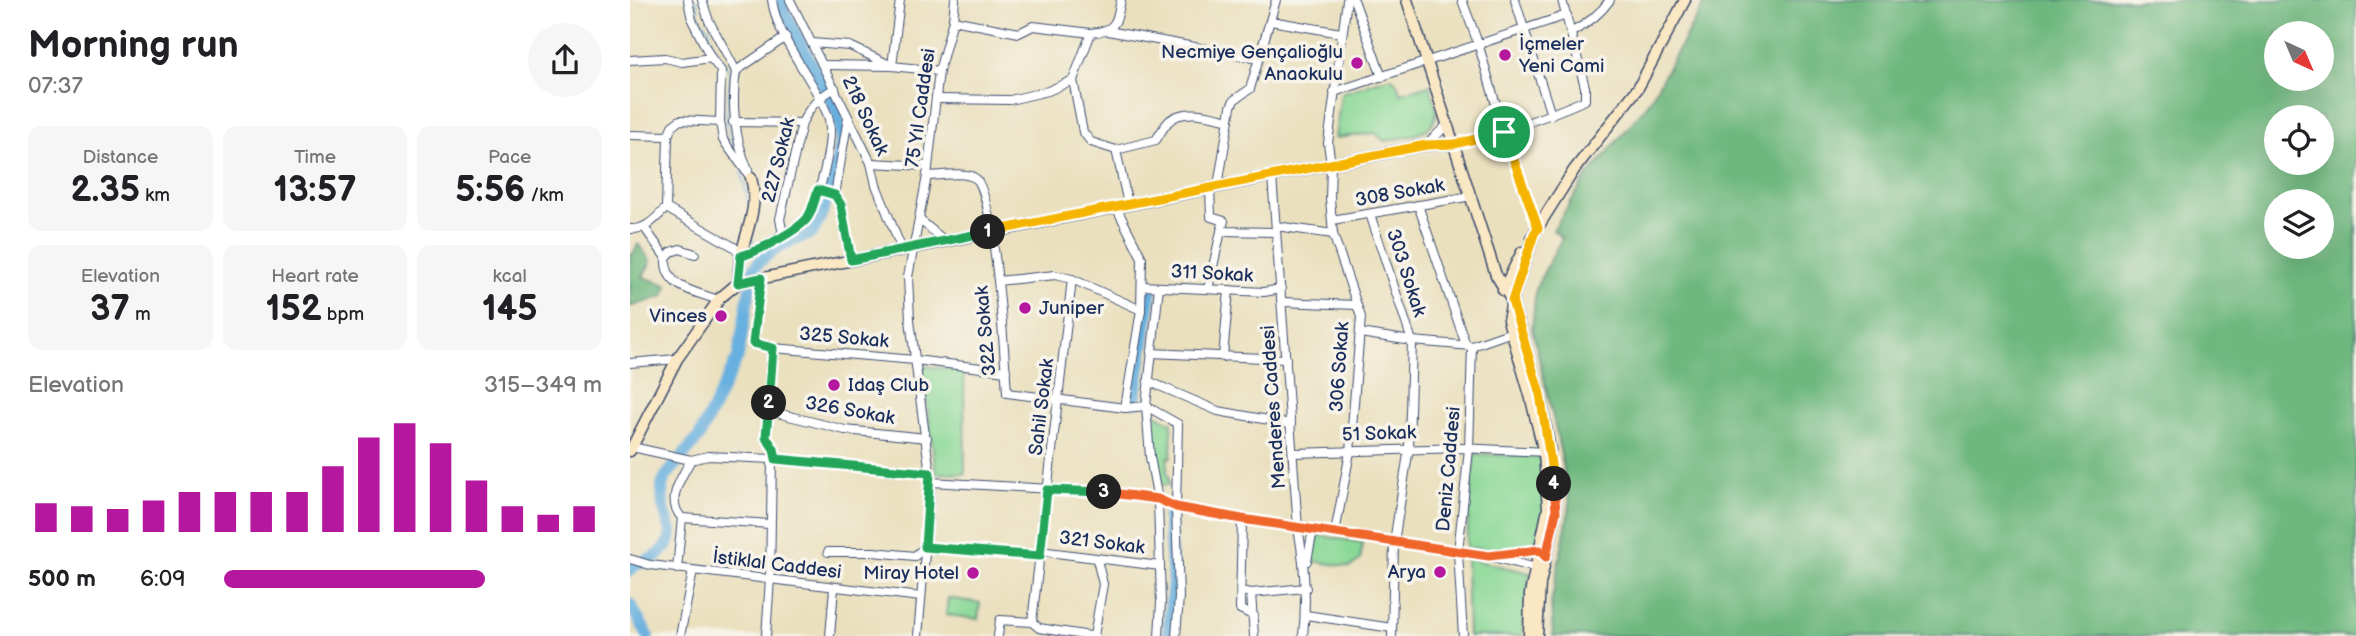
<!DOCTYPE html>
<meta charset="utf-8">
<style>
:root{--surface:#fff;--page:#f6f6f6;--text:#202124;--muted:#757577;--accent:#b5179e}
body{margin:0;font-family:"Balsamiq Sans",sans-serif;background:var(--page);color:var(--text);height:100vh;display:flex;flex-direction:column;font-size:26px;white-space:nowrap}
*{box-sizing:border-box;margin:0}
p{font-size:23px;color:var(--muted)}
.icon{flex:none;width:38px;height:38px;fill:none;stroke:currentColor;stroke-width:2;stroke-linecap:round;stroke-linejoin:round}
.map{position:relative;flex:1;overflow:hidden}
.panel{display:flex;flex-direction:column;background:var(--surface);width:630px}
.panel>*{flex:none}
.needle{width:46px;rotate:136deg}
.tools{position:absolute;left:1634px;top:21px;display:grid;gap:14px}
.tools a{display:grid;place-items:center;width:70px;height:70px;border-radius:50%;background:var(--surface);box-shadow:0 7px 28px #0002;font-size:35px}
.pin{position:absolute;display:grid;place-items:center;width:60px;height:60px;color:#fff;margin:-30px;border:4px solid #fff;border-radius:50%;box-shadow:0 2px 7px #0007}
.km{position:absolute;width:35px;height:35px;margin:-18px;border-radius:50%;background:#222;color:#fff;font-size:19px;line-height:35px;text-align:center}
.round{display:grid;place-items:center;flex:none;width:74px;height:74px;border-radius:37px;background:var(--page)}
.summary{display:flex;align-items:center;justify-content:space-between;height:119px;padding:0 28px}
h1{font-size:38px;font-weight:700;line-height:52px}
.figures{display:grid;grid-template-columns:repeat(3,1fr);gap:10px;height:119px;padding:7px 28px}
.figures div{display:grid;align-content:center;border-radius:14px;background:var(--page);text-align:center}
.figures b{font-size:35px;font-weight:700}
.figures small{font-size:19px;font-weight:400}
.figures p{font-size:19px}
.chart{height:196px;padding:14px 28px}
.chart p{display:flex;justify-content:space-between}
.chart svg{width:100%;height:126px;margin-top:7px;stroke:var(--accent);stroke-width:6}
ul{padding:0 28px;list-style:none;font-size:23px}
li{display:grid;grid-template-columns:112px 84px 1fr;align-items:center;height:52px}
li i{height:18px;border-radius:9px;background:var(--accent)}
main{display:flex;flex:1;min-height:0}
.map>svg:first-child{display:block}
</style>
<main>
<section class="panel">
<div class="summary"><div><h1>Morning run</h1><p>07:37</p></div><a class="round"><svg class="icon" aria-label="share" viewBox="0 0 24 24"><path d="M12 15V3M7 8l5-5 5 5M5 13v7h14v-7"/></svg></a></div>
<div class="figures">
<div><p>Distance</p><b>2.35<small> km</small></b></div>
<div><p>Time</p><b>13:57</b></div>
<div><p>Pace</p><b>5:56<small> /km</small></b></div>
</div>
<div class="figures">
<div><p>Elevation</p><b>37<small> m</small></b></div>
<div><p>Heart rate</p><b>152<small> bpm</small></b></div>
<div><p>kcal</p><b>145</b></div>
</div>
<div class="chart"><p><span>Elevation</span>315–349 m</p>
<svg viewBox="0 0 160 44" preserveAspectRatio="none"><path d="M5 44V34M15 44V35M25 44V36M35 44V33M45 44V30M55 44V30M65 44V30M75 44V30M85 44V21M95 44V11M105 44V6M115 44V13M125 44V26M135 44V35M145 44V38M155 44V35"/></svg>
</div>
<ul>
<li><b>500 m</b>6:09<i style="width:69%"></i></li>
</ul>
</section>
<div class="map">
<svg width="1726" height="636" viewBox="0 0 1726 636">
<rect width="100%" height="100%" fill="#f7f3e8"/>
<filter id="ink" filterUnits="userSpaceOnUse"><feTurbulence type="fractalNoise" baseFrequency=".0143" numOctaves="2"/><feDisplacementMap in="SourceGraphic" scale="14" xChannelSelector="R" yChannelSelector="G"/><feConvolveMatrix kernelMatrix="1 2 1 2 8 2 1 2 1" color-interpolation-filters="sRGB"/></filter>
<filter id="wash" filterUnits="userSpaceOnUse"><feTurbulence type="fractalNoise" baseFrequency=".00686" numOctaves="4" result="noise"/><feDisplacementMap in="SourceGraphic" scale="28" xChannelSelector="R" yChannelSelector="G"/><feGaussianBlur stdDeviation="1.57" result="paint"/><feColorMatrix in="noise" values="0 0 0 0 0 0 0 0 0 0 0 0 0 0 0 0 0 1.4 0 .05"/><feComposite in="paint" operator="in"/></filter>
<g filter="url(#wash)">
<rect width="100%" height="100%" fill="#eae0be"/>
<g fill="#89d896" stroke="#52847a" stroke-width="2">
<path d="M757,78H762L767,83L770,93L800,85C802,93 805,100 806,108C810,135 772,138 754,141L745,133L705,138L711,93Z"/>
<path d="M292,366L334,370L335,474L306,473Z"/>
<path d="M520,411L542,423L541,457H538L537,475L539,476V485H530L525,449H522V444L524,443Z"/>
<path d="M844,454L910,457L915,506L905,546L870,550L836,548Z"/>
<path d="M688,535L733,543L730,560L720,567L682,561Z"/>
<path d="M836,558L900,573L892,636H838Z"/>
<path d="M318,598L350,603L348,619L316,615Z"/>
</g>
<g fill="#6eb87f" stroke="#44746e" stroke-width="2" fill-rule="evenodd">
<path d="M1076,0H1726V636H923L921,603L940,505L928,439L902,329L906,287L932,238L923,230L956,178L1018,104ZM1647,33H1692V79H1647ZM1647,117H1692V163H1647ZM1647,201H1692V247H1647Z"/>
<path d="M8,244L21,261L13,277L37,285L34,296L0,307V254H3Z"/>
</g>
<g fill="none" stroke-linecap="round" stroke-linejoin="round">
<g stroke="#67b0df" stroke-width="2">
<path d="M66,0L70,20L79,28L81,42L101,74L96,124L105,151"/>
<path d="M112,172L118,201"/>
<path d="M122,234L123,247"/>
<path d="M124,259L125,267"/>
</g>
<g stroke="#67b0df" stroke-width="12">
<path d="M505,402L521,292"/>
<path d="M538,517L543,581L538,636"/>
<path d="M0,571L2,567L27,556L36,547L40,539L41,531L33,506L32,485L36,476L69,437L108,357L123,270C136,250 161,241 182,233L191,217L211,145L210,128L208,115L154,11L151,0"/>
<path d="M0,604L18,636"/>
</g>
</g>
</g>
<g filter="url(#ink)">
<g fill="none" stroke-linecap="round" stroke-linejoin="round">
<defs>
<g id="street">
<path d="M58,0L62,20L81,58L91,71L90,122L93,140L121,178"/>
<path d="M72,0L79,21L106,71"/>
<path d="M160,0L241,163L246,185L272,250"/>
<path d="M491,0C486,23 487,30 461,33L443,80L453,132L461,142L486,150L498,204"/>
<path d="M724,0L752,77"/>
<path d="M832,0L848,43L874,132L908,228"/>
<path d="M885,0L921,115"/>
<path d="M323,20L389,33L403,26L461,33"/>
<path d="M641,21L711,33"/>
<path d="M478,31L629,59"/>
<path d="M942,32C957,24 970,14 980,0"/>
<path d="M182,43L220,46L262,66L270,0"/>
<path d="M0,60L35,58L52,62L81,58"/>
<path d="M193,65L262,66L309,71"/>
<path d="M106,71C101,106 104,137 118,170"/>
<path d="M106,71L156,37"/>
<path d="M704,92L937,15"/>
<path d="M306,99L380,100L418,91L443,80"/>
<path d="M103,122L172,123"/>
<path d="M0,135L38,136"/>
<path d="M825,144C870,133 912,119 955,100V87L932,0"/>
<path d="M796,145L818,124"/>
<path d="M486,150L526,140C530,134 534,126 539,121C554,107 582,116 599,120"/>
<path d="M241,163L298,166"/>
<path d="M297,176C310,176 333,171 345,178C365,190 375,362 377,393L495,408"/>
<path d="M642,176L668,528C675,565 677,599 673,636"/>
<path d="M588,186L601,107L604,100L620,89L646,0"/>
<path d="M580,188L581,217L594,221L591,231L646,232"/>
<path d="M188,190L205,195L211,205L221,260"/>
<path d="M205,195L218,118"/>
<path d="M788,205L836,345"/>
<path d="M486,207L512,258L511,310L495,408L516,406L548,424L546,507L549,597L546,636"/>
<path d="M36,208L104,247L111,256C129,253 138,243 153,234C159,230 167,229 172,224C188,210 206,136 198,116C183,77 148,42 142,0"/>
<path d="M36,208L38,136L42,126L50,120L90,122"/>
<path d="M740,214L782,341L779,448L764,542L762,636"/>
<path d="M290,220L315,241"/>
<path d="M702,220L842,196"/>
<path d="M646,226L703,234"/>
<path d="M14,227L36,258"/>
<path d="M0,229C16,230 25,219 36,208"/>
<path d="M153,235L150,219L172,123C180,106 189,97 205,88"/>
<path d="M65,254L50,249L41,252L36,258C34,287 63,291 85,299"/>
<path d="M131,278L123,343L143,348L285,360L376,371"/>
<path d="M368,281L425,275L442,279L511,310"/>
<path d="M513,286L634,292L651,289"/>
<path d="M529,287L516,406L520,457L528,500L531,602L529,636"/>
<path d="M578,289L591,231"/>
<path d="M652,302L726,305"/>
<path d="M730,333L782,341L842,346L882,332"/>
<path d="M143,348L136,437L144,449L146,459"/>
<path d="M521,353L656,359"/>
<path d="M593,357L599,290"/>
<path d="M0,363L47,359"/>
<path d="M518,381L588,411L661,424"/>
<path d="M139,411L215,430L297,438"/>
<path d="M2,447L61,460L78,456L142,459L300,473"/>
<path d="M664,453L831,448L917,452"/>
<path d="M301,482L472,492L528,500L546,507L612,519L859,556L910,569"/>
<path d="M52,518L140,524"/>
<path d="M612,519L610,609L624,616"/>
<path d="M705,533L720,452L731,317L703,234L700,199L701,164L698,143L717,0"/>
<path d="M410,551L530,566"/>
<path d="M198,552H243L285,556L295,547L410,556"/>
<path d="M865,556L911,552"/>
<path d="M0,559L20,565L291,597"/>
<path d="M677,561L683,530"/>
<path d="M47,569L52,518C35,500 51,478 61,460"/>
<path d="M616,592L621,593L624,636"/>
<path d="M621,593L676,588"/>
<path d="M676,615L762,628"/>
<path d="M402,622L442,279"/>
<path d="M50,636L63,571"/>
<path d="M136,636L140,579L142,459"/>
<path d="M200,636L204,588"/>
<path d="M288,636L301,482L280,320L278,277L297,176L309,71L323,20L325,0"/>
<path d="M368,636L370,620L402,622L409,628L460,636"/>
<path d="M464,636L473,584L467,560"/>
<path d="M833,636L828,552L839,449L842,346"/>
</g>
<g id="secondary">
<path d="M777,0L866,275L882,301L878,320L900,395L914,453L918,509L900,594L899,636"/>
<path d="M904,234L882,301L910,394L920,450"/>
<path d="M901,238L944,170L1008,88L1055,0"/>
<path d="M108,283C109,273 109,264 111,255C117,229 129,205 121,178"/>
<path d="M873,290L892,252"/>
<path d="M0,451L47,359L90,298L108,283L796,145L825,144"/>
<path d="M907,636L910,584L926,512L925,494"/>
</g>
</defs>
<use href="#street" stroke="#3a4a6c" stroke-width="10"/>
<use href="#secondary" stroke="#3a4a6c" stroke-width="13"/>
<use href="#street" stroke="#fff" stroke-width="8"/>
<use href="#secondary" stroke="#fae7c3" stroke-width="10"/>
</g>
</g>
<g fill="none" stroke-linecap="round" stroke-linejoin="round" filter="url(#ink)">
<defs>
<path id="split-1" d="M358,232L796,145L825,144L874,132"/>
<path id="split-2" d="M139,403L143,348L123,343L131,278L108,283L111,256C125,253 171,229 178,217C183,209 185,198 188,190L205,195L211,205L221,260L358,232"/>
<path id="split-3" d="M139,403L136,437L144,449L146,459L300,473L295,547L410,556L417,490L474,492"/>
<path id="split-4" d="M474,492L528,499L546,507L612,519L859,556L909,550L916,557L926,512L924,484"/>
<path id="split-5" d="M874,132L908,228L904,234L882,301L910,394L924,484"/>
</defs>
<use href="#split-1" stroke="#fff" stroke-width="14"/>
<use href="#split-2" stroke="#fff" stroke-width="14"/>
<use href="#split-3" stroke="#fff" stroke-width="14"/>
<use href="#split-4" stroke="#fff" stroke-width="14"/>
<use href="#split-5" stroke="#fff" stroke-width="14"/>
<use href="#split-1" stroke="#f5b400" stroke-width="9"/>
<use href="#split-2" stroke="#22a559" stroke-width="9"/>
<use href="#split-3" stroke="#22a559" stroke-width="9"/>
<use href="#split-4" stroke="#f0652b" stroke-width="9"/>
<use href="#split-5" stroke="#f5b400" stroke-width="9"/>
</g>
<g fill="#b5179e" stroke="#f7f3e8" stroke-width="2.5">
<circle cx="875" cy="55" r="7"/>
<circle cx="727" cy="63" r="7"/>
<circle cx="395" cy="308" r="7"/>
<circle cx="91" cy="316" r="7"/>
<circle cx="204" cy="385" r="7"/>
<circle cx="810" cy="572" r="7"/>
<circle cx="343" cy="573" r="7"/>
</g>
<g text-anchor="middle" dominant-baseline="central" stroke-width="7" stroke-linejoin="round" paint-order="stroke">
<g font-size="19" fill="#1b2f5e" stroke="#f7f3e8" text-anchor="end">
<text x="889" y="44" text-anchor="start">İçmeler<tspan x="889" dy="22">Yeni Cami</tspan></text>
<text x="713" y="52">Necmiye Gençalioğlu<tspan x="713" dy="22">Anaokulu</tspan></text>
<text x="409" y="308" text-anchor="start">Juniper</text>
<text x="77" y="316">Vinces</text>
<text x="218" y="385" text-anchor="start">Idaş Club</text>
<text x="796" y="572">Arya</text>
<text x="329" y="573">Miray Hotel</text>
</g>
<g font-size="19" fill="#1b2f5e" stroke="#f7f3e8">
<text transform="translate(291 108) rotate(-82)">75 Yıl Caddesi</text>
<text transform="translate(235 116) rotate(65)">218 Sokak</text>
<text transform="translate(149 160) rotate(-76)">227 Sokak</text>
<text transform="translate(770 193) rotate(-10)">308 Sokak</text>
<text transform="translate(776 273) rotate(72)">303 Sokak</text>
<text transform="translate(582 274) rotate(3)">311 Sokak</text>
<text transform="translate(356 331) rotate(-95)">322 Sokak</text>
<text transform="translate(214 338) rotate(5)">325 Sokak</text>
<text transform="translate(710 367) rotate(-86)">306 Sokak</text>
<text transform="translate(412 407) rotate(-83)">Sahil Sokak</text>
<text transform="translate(644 407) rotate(-94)">Menderes Caddesi</text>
<text transform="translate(220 411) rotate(10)">326 Sokak</text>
<text transform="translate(749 434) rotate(-2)">51 Sokak</text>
<text transform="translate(819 469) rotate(-85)">Deniz Caddesi</text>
<text transform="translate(472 543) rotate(7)">321 Sokak</text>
<text transform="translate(147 565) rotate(7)">İstiklal Caddesi</text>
</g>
</g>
</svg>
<div class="tools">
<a><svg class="needle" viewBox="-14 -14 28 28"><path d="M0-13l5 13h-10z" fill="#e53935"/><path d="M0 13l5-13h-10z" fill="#757577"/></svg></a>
<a><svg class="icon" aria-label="locate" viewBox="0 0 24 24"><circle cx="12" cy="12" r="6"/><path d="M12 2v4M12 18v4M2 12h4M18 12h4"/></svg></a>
<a><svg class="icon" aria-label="layers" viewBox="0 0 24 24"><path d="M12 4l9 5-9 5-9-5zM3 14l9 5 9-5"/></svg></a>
</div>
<div class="pin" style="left:874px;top:132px;background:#1e9e55"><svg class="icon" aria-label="arrive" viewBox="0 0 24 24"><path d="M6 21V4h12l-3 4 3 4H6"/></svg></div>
<b class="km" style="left:358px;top:232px">1</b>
<b class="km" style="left:139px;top:403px">2</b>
<b class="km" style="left:474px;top:492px">3</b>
<b class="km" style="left:924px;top:484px">4</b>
</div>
</main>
